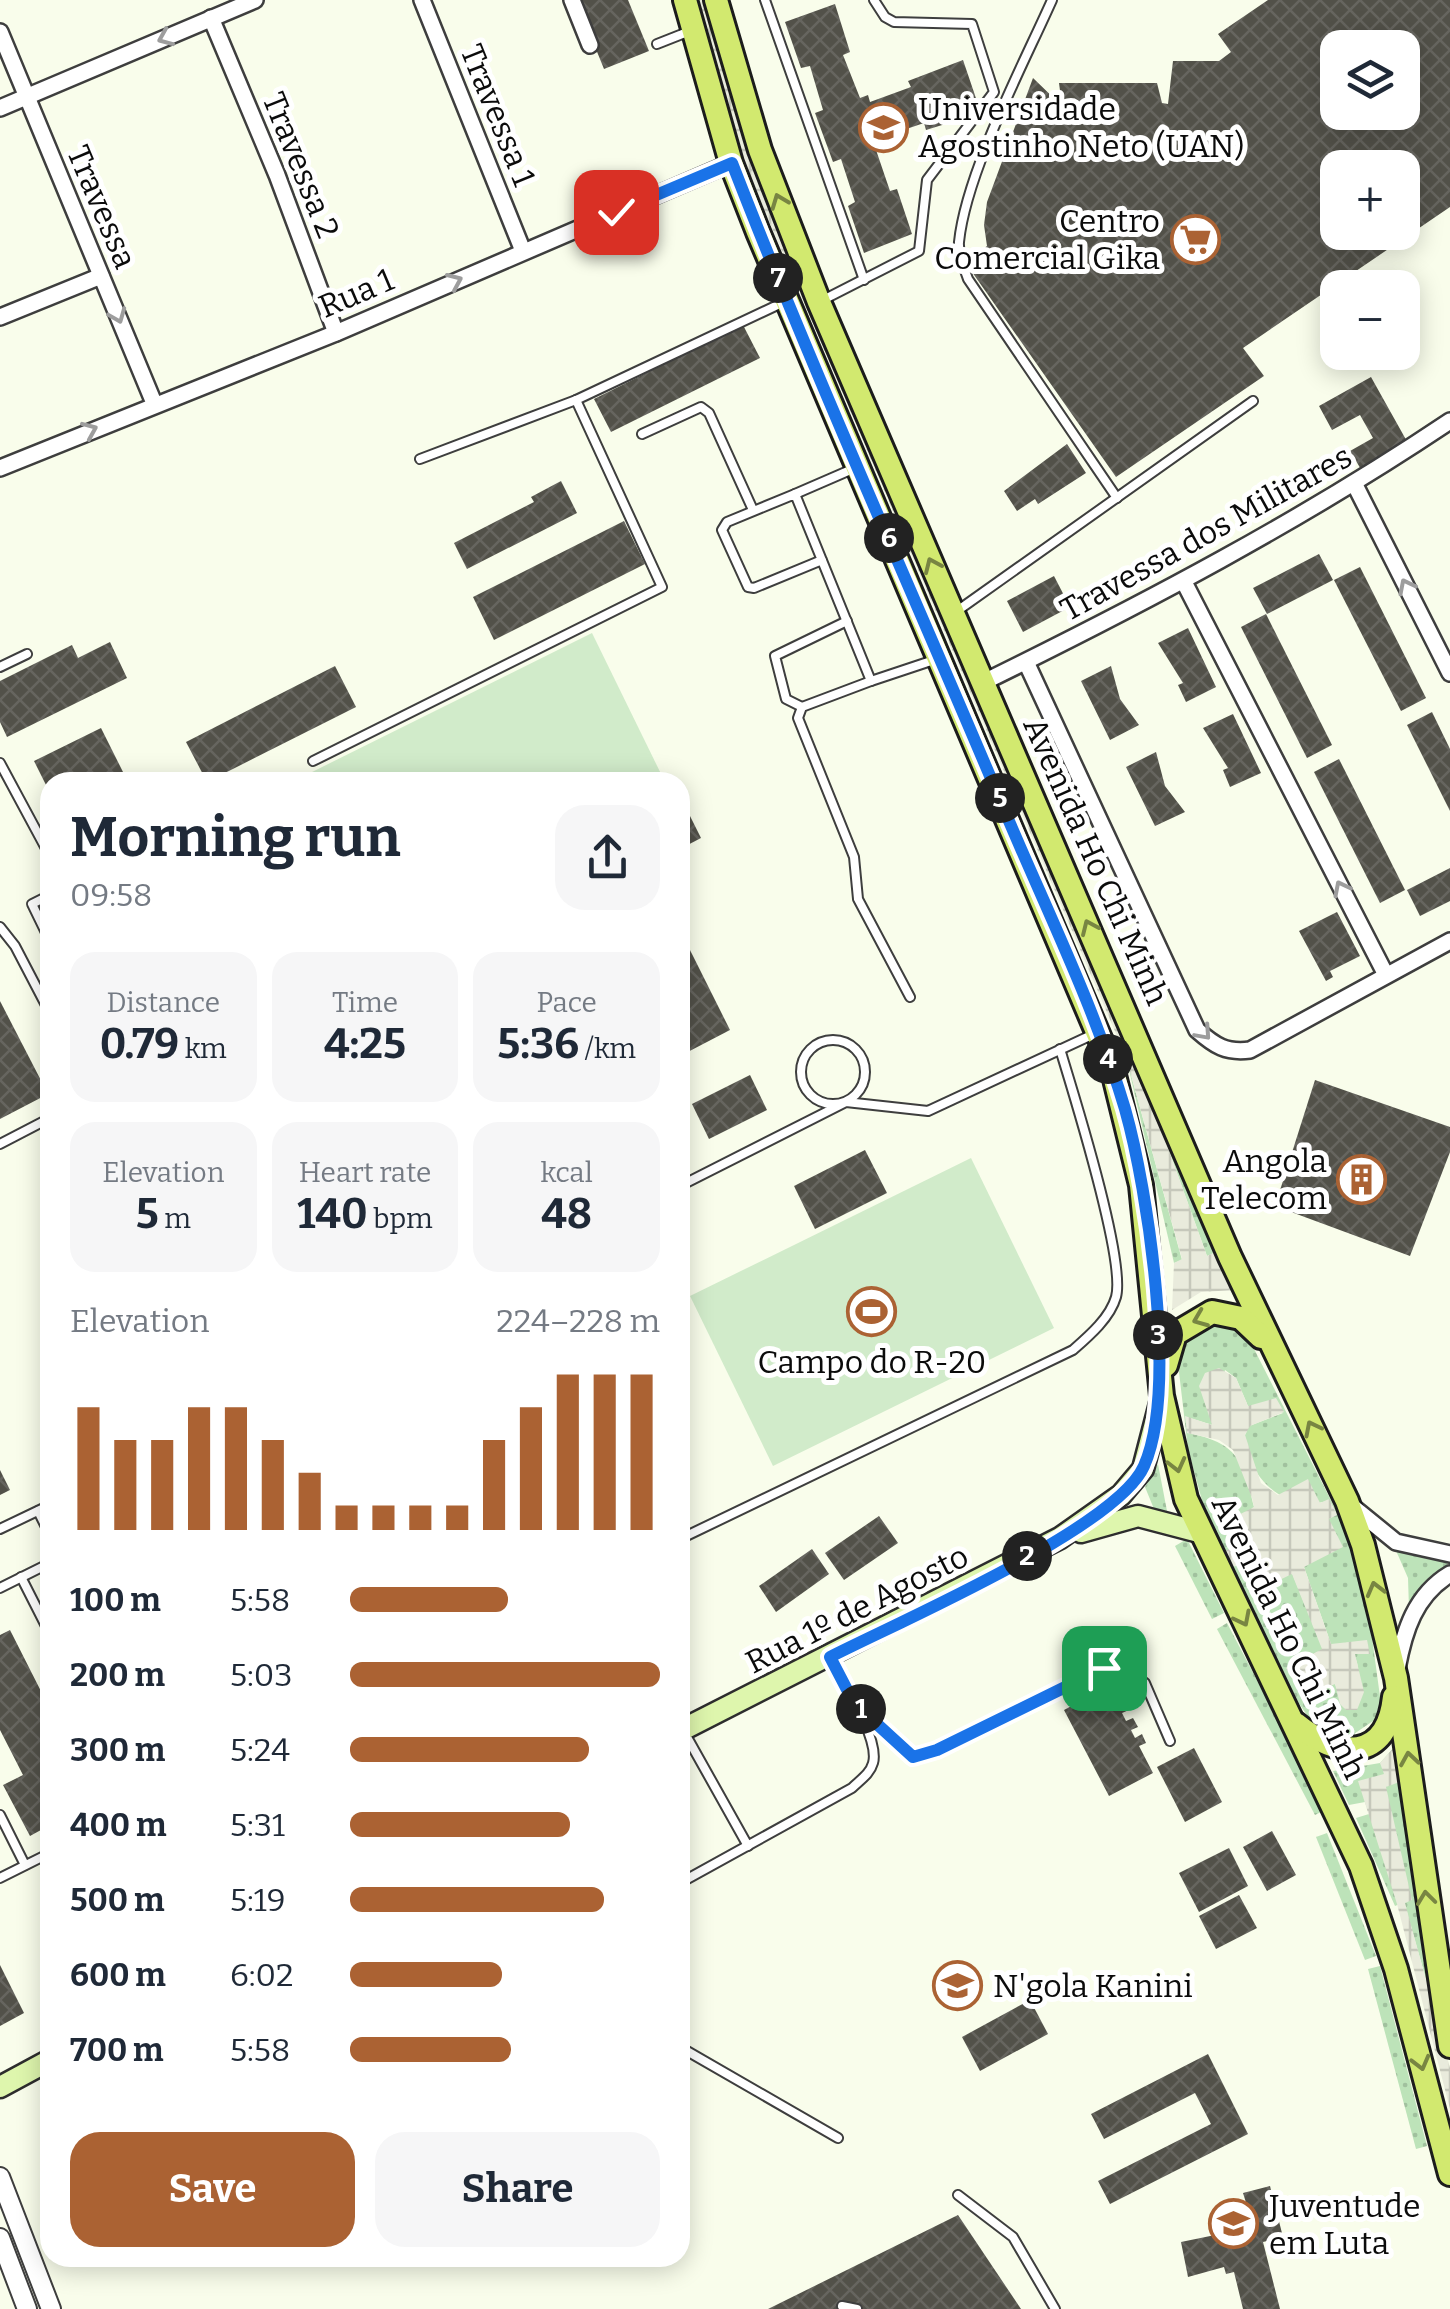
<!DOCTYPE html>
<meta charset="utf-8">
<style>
:root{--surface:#fff;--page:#f6f6f7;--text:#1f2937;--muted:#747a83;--accent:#ab6233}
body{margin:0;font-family:Bitter,serif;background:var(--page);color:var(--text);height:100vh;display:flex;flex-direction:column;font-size:38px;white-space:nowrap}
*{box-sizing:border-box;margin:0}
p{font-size:32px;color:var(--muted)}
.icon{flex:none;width:55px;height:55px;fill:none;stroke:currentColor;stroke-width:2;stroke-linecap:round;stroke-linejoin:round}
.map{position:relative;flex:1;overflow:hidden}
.side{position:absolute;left:40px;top:772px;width:650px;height:1495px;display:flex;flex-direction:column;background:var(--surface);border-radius:30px;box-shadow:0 5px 25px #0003}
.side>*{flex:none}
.controls{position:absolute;left:1320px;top:30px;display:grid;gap:20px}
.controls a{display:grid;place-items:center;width:100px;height:100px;border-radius:20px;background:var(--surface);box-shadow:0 5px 25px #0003;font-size:50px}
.pin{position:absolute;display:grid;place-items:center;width:85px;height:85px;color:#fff;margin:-42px;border-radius:20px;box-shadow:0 5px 15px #0006}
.km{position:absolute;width:50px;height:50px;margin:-25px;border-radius:50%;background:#222;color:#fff;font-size:28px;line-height:50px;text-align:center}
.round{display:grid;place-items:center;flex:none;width:105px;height:105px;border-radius:30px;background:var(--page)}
.summary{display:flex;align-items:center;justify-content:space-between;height:170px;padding:0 30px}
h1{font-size:55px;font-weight:700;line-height:75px}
.metrics{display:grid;grid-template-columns:repeat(3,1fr);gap:15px;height:170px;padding:10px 30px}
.metrics div{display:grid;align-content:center;border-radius:25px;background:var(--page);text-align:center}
.metrics b{font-size:42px;font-weight:700}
.metrics small{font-size:28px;font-weight:400}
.metrics p{font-size:28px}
.chart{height:280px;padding:20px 30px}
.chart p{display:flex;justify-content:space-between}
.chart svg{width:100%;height:180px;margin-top:10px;stroke:var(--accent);stroke-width:6}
.button{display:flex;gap:20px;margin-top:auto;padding:20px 30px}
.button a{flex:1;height:115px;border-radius:30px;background:var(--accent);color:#fff;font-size:40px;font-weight:700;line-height:115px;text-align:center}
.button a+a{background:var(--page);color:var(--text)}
ul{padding:0 30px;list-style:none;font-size:32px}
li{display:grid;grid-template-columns:160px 120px 1fr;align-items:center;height:75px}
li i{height:25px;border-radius:12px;background:var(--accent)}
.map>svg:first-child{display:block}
</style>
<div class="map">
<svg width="1450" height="2309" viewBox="0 0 1450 2309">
<defs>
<pattern id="grass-dots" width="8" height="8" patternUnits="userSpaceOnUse" patternTransform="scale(2.5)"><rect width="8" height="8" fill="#bde3b9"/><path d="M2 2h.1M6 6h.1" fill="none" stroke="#a1c19e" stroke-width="1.8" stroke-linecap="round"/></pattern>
<pattern id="plaza-grid" width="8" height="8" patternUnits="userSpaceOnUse" patternTransform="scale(2.5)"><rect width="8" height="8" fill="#e9ebdc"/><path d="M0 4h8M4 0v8" fill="none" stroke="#c6c8bb"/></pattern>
<pattern id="building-cross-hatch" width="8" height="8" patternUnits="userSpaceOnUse" patternTransform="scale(2.5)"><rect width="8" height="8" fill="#525149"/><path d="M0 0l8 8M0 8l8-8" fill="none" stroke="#66655f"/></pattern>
</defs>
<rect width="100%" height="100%" fill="#f9fdeb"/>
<g fill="url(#grass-dots)" fill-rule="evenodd">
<path d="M1133,1051L1216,1252L1207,1256Z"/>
<path d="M1126,1057L1182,1260L1174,1263Z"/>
<path d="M1209,1324L1238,1330L1249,1339L1346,1530L1366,1593L1381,1704L1376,1719L1345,1740L1318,1731L1298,1702L1206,1515L1188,1449L1177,1355L1195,1331ZM1225,1370L1236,1378L1248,1406L1283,1413L1249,1426L1245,1435C1246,1477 1287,1516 1329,1500L1337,1514L1329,1519L1304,1567L1331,1644H1344C1368,1664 1356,1685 1346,1710L1335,1684L1316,1668H1287L1323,1649L1292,1573L1241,1563L1233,1567L1225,1552L1233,1547L1254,1507C1243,1459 1237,1443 1188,1433L1186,1417L1213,1425Z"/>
<path d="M1158,1464L1167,1511L1154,1509L1145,1487Z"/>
<path d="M1187,1539L1224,1613L1212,1619L1175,1546Z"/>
<path d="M1394,1546L1425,1558L1450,1562L1428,1581L1409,1609L1408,1578Z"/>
<path d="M1227,1623L1325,1810L1315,1815L1217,1629Z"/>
<path d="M1397,1744L1437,2018L1404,1902L1395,1906L1356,1818L1369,1814L1365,1802L1349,1805L1333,1771L1380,1763Z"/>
<path d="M1327,1833L1376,1956L1365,1960L1316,1837Z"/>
<path d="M1380,1966L1427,2146L1416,2149L1368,1969Z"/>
</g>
<g fill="#d1ebca">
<path d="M592,633L665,782H307L304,776Z"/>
<path d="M971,1158L1054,1328L773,1466L690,1296Z"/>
</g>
<g fill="url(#plaza-grid)">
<path d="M696,0H707L1133,1051L1207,1256L1216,1252L1236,1290L1201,1292L1172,1310L1174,1263L1182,1259L1126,1057L743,160Z"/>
<path d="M1219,1368L1236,1378L1248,1406L1276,1398L1284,1412L1250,1426L1245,1435L1261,1483L1278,1495L1308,1479L1320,1503L1329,1499L1337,1515L1329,1519L1343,1547L1304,1567L1331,1644L1367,1640L1370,1654H1355L1364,1692L1357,1710H1346L1340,1704L1335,1684L1324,1689L1316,1668L1293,1680L1286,1668L1322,1649L1292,1574L1256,1591L1241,1563L1232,1567L1225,1551L1233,1547L1221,1524L1254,1507L1252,1498L1233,1450L1219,1440L1187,1433L1185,1416L1212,1425L1199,1386L1205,1373Z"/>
<path d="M1397,1744L1402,1781L1386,1787L1412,1900L1405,1903L1450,2068V2109L1397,1904L1358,1781L1384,1774L1380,1763Z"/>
</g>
<g fill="url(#building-cross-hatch)" fill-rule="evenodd">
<path d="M576,0H628L649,51L604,69Z"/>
<path d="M1268,0H1450V207L1243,348L1264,376L1116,477L965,262L987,246L984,225L987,202L1033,78L1062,106L1059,83H1157L1162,103L1168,104L1173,61H1219L1231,52L1218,34ZM1338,48H1402V112H1338ZM1338,168H1402V232H1338Z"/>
<path d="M835,4L850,52L843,55L860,98L868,95L870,102L911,87L908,81L963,60L981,113L926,130L924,123L880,138L883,143L875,147L890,191L897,189L912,234L864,253L848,206L855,202L841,159L833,162L815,113L823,110L810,66L801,68L785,22Z"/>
<path d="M743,325L760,358L611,432L594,399Z"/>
<path d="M1371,377L1409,445L1362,471L1350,451L1373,438L1360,415L1332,430L1319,406Z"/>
<path d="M1067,444L1086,473L1038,504L1035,499L1017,511L1004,491Z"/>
<path d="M561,481L577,513L467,569L454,543L534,502L531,497Z"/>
<path d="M624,521L645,564L494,640L473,597Z"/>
<path d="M1319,554L1333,580L1267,614L1253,588Z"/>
<path d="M1360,567L1426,698L1401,711L1334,580Z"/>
<path d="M1054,576L1070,607L1023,632L1007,601Z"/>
<path d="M1266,614L1332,745L1307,758L1241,627Z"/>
<path d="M1188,628L1216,687L1186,702L1178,685L1183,683L1158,643Z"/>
<path d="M110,642L127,678L7,737L0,722V681L72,645L78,658Z"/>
<path d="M335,666L356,707L207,782L186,742Z"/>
<path d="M1111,666L1120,699L1139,725L1110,740L1081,681Z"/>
<path d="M1432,712L1450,749V811L1407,725Z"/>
<path d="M1233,714L1261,773L1230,787L1223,770L1228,768L1203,728Z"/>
<path d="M101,728L128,782H50V793L34,761Z"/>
<path d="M1156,752L1165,786L1185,812L1155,826L1126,767Z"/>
<path d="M1339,759L1405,890L1380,903L1314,772Z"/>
<path d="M689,814L701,838L680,849V818Z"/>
<path d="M1450,868V901L1420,916L1407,890Z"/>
<path d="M1337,912L1360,956L1330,971L1333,977L1326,981L1299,931Z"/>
<path d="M690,950L730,1030L680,1056V955Z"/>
<path d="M0,1001L48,1094L0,1119Z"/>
<path d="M750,1075L767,1110L709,1139L692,1104Z"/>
<path d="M1315,1080L1450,1127V1152L1410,1256L1275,1206Z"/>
<path d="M865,1150L887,1193L815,1229L794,1186Z"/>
<path d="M0,1470L10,1490L0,1495Z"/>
<path d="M879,1516L898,1543L844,1580L825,1553Z"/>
<path d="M812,1549L829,1574L776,1612L759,1586Z"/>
<path d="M10,1630L50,1709V1825L30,1836L3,1785L23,1775L0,1730V1635Z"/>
<path d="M1115,1683L1120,1692L1113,1695L1118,1704L1124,1701L1129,1710L1122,1713L1126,1721L1133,1718L1138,1727L1131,1730L1135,1738L1142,1734L1146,1743L1139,1746L1153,1773L1109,1796L1064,1710Z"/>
<path d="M1194,1748L1222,1802L1185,1822L1157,1767Z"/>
<path d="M1272,1831L1296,1875L1267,1891L1243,1847Z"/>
<path d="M1229,1848L1248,1886L1199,1912L1179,1873Z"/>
<path d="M1239,1895L1257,1928L1216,1949L1199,1916Z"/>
<path d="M0,1965L24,2013L0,2026Z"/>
<path d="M1030,2000L1048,2034L980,2071L962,2037Z"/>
<path d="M1208,2054L1248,2134L1110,2204L1098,2181L1211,2124L1195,2093L1104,2139L1091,2114Z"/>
<path d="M1270,2186L1283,2237L1263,2242L1280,2309H1243L1234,2272L1226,2274L1224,2267L1188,2277L1181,2242L1220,2234L1216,2218L1248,2209L1243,2193Z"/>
<path d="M958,2215L1021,2309H768Z"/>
</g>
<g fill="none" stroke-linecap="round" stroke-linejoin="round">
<defs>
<g id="service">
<path d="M765,0L864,280"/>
<path d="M1052,0C1023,65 966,173 959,242C958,255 964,267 968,279L1117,498"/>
<path d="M657,44L690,31"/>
<path d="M821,301L919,251L927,180L994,92L972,24L894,22L885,17L874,0"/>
<path d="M642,434L701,407L709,413L753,510"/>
<path d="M420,459L576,400L784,302"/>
<path d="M795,494L855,468"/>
<path d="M822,560L754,588L748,587L722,530L727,522L795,494L871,681L802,707L798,718L854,857L858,899L910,997"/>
<path d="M957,611L1253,401"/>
<path d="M0,667L27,654"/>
<path d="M871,681L937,659"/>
<path d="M802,707L786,699L775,656L847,621"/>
<path d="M313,761L662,587L576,400"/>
<path d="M0,763L50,856"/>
<path d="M50,895L32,904L50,941"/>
<path d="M0,927L15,946L50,1013"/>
<circle cx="833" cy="1072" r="32"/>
<path d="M0,1144L50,1118"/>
<path d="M680,1186L846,1102L928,1111L1096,1033"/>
<path d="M38,1511L50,1535"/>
<path d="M0,1529L50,1505"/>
<path d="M680,1539L1073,1350C1089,1336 1110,1318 1116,1297C1126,1260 1073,1092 1060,1049"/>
<path d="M21,1577L50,1634"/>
<path d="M0,1588L50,1563"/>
<path d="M854,1703L913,1757L937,1750L1104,1668L1123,1666L1145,1683L1170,1741"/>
<path d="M683,1730L748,1846"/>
<path d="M0,1815L25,1865"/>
<path d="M0,1878L50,1853"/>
<path d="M680,1883L852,1788C860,1780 870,1774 873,1763C880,1739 842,1680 830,1657"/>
<path d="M680,2047L838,2138"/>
<path d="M958,2195L1013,2237L1055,2309"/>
<path d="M842,2306L857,2309"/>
</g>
<g id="minor">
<path d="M422,0L523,251"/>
<path d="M572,0L590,45"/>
<path d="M211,18L277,175L336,333"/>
<path d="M0,32L154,403"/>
<path d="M0,108L255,0"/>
<path d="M0,317L101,276"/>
<path d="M0,468L336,333L731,163"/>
<path d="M1355,485L1450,673"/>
<path d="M1184,582L1386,975"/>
<path d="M1026,662L1197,1030C1215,1046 1226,1053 1250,1050L1450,941"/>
<path d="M982,683C1143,604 1301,521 1450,421"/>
<path d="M1353,1507L1396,1542L1450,1554"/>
<path d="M1397,1669C1404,1631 1415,1595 1450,1574"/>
</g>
<g id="tertiary">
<path d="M0,2177L51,2309"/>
<path d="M0,2238L27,2309"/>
</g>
<g id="secondary">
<path d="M1081,1532L1138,1516L1199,1532"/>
<path d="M680,1731L1060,1538L1121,1495L1143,1469L1162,1396"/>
<path d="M0,2087L50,2060"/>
</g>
<g id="primary">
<path d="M685,0L731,163L758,232L1112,1067L1141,1185L1162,1396L1186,1499L1361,1866L1396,1969L1450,2174"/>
<path d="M716,0L760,150L819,302L1230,1257L1347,1501L1363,1545L1396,1678L1450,2046"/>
<path d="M1166,1365L1175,1334L1212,1312L1241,1318L1261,1337"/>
<path d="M1296,1724C1338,1759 1387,1762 1394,1697"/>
</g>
</defs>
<use href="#service" stroke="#3e3e3e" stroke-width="12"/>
<use href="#minor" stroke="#3e3e3e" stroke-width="20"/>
<use href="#tertiary" stroke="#3e3e3e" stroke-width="22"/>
<use href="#secondary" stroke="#2d2d2d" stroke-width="25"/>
<use href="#primary" stroke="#1c1c1c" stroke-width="28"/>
<use href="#service" stroke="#fff" stroke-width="8"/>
<use href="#minor" stroke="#fff" stroke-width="15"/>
<use href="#tertiary" stroke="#fff" stroke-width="18"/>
<use href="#secondary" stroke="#def6ad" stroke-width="20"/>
<use href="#primary" stroke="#d2e96f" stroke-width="22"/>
</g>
<defs><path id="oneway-chevron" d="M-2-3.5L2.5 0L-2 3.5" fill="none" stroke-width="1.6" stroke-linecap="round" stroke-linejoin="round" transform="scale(2.5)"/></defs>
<g stroke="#9d9d9d">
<use href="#oneway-chevron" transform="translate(165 38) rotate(157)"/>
<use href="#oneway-chevron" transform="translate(455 281) rotate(-24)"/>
<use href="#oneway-chevron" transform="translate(118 316) rotate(68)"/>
<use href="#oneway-chevron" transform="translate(90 430) rotate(-23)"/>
<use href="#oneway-chevron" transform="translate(1406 586) rotate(-117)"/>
<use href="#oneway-chevron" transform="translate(1341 888) rotate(-117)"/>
<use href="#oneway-chevron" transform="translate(1204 1033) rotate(48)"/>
</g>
<g stroke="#788542">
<use href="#oneway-chevron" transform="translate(779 201) rotate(-111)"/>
<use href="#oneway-chevron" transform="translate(932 565) rotate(-114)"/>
<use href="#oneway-chevron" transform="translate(1089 927) rotate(-114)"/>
<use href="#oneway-chevron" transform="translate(1200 1319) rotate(158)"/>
<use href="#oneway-chevron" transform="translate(1312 1428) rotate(-117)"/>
<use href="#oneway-chevron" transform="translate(1177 1465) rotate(76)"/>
<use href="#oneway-chevron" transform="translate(1375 1589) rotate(-105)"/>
<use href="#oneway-chevron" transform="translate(1243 1619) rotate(63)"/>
<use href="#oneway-chevron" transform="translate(1409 1759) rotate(-99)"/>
<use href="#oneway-chevron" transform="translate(1426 1898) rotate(-97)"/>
<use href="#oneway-chevron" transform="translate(1421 2063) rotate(75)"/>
</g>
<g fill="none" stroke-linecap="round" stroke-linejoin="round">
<defs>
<path id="route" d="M616,212L732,163C817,382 915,597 1006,814C1047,911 1095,1008 1125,1109C1148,1190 1178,1389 1144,1466C1117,1528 896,1623 830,1657L854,1703L913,1757L937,1750L1104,1668"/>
</defs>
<use href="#route" stroke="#fff" stroke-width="20"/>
<use href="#route" stroke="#1a73e8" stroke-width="12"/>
</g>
<defs>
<symbol id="university-ring" viewBox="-11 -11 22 22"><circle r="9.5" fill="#fff" stroke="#ab6233" stroke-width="1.5"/><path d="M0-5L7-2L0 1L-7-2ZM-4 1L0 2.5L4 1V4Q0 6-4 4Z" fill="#ab6233"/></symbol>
<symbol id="supermarket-ring" viewBox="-11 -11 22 22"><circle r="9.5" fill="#fff" stroke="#ab6233" stroke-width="1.5"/><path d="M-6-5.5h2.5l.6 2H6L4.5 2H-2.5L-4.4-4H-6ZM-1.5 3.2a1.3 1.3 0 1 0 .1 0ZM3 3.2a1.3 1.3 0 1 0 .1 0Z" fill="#ab6233"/></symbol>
<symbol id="building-ring" viewBox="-11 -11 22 22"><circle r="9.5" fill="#fff" stroke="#ab6233" stroke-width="1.5"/><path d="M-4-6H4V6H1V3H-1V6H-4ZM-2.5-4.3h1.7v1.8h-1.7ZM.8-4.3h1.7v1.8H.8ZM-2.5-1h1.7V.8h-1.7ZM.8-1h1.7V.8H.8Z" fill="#ab6233"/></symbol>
<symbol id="stadium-ring" viewBox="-11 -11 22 22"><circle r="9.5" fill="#fff" stroke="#ab6233" stroke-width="1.5"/><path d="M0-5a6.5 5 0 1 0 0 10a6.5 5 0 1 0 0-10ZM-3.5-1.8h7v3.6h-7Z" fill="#ab6233"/></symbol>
</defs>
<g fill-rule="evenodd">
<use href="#university-ring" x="856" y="100" width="55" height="55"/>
<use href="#supermarket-ring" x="1168" y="212" width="55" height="55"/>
<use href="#building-ring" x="1334" y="1152" width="55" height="55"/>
<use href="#stadium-ring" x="844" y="1284" width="55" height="55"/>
<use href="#university-ring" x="930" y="1958" width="55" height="55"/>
<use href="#university-ring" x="1206" y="2196" width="55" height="55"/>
</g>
<g text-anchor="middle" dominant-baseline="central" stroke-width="10" stroke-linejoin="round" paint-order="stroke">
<g font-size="32" fill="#0b0b0b" stroke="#fff" text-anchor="start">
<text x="918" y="109">Universidade<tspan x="918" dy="37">Agostinho Neto (UAN)</tspan></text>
<text x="1160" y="221" text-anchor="end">Centro<tspan x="1160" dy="37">Comercial Gika</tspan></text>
<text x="1327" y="1161" text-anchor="end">Angola<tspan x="1327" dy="37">Telecom</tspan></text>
<text x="872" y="1362" text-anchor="middle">Campo do R-20</text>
<text x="993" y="1986">N'gola Kanini</text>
<text x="1269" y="2206">Juventude<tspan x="1269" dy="37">em Luta</tspan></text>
</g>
<g font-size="32" fill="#0b0b0b" stroke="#fff">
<text transform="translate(498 115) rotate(68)">Travessa 1</text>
<text transform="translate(301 165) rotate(68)">Travessa 2</text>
<text transform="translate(102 207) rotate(67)">Travessa</text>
<text transform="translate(356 293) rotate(-23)">Rua 1</text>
<text transform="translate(1206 533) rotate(-29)">Travessa dos Militares</text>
<text transform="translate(1096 861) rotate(66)">Avenida Ho Chi Minh</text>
<text transform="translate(857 1609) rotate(-27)">Rua 1º de Agosto</text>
<text transform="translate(1289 1637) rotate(64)">Avenida Ho Chi Minh</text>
</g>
</g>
</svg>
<div class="controls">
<a><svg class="icon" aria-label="layers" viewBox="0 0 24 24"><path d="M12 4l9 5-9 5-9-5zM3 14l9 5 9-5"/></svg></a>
<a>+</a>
<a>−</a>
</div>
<div class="pin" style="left:1104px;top:1668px;background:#1e9e55"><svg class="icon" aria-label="arrive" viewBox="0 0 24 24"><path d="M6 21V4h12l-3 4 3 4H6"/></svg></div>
<div class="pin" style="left:616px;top:212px;background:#d93025"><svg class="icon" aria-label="check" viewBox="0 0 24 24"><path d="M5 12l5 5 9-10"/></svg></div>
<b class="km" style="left:861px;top:1709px">1</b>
<b class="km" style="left:1027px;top:1556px">2</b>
<b class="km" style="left:1158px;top:1335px">3</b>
<b class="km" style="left:1108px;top:1059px">4</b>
<b class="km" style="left:1000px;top:798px">5</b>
<b class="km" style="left:889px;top:538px">6</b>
<b class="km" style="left:778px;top:278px">7</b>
<section class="side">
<div class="summary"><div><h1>Morning run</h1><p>09:58</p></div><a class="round"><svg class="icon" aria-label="share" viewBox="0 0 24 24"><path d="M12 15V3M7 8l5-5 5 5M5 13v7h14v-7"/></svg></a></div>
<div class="metrics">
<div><p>Distance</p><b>0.79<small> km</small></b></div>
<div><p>Time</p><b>4:25</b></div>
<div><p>Pace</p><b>5:36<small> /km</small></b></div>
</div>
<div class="metrics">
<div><p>Elevation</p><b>5<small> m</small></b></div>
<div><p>Heart rate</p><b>140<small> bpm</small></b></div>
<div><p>kcal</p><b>48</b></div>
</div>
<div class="chart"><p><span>Elevation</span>224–228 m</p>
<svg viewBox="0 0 160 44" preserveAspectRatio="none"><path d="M5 44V14M15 44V22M25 44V22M35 44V14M45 44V14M55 44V22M65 44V30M75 44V38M85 44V38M95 44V38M105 44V38M115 44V22M125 44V14M135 44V6M145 44V6M155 44V6"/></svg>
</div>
<ul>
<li><b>100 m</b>5:58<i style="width:51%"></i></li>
<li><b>200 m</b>5:03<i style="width:100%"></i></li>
<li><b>300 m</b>5:24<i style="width:77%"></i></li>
<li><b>400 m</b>5:31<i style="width:71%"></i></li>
<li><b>500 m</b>5:19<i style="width:82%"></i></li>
<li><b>600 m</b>6:02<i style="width:49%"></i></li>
<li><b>700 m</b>5:58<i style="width:52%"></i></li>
</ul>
<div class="button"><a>Save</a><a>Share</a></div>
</section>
</div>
